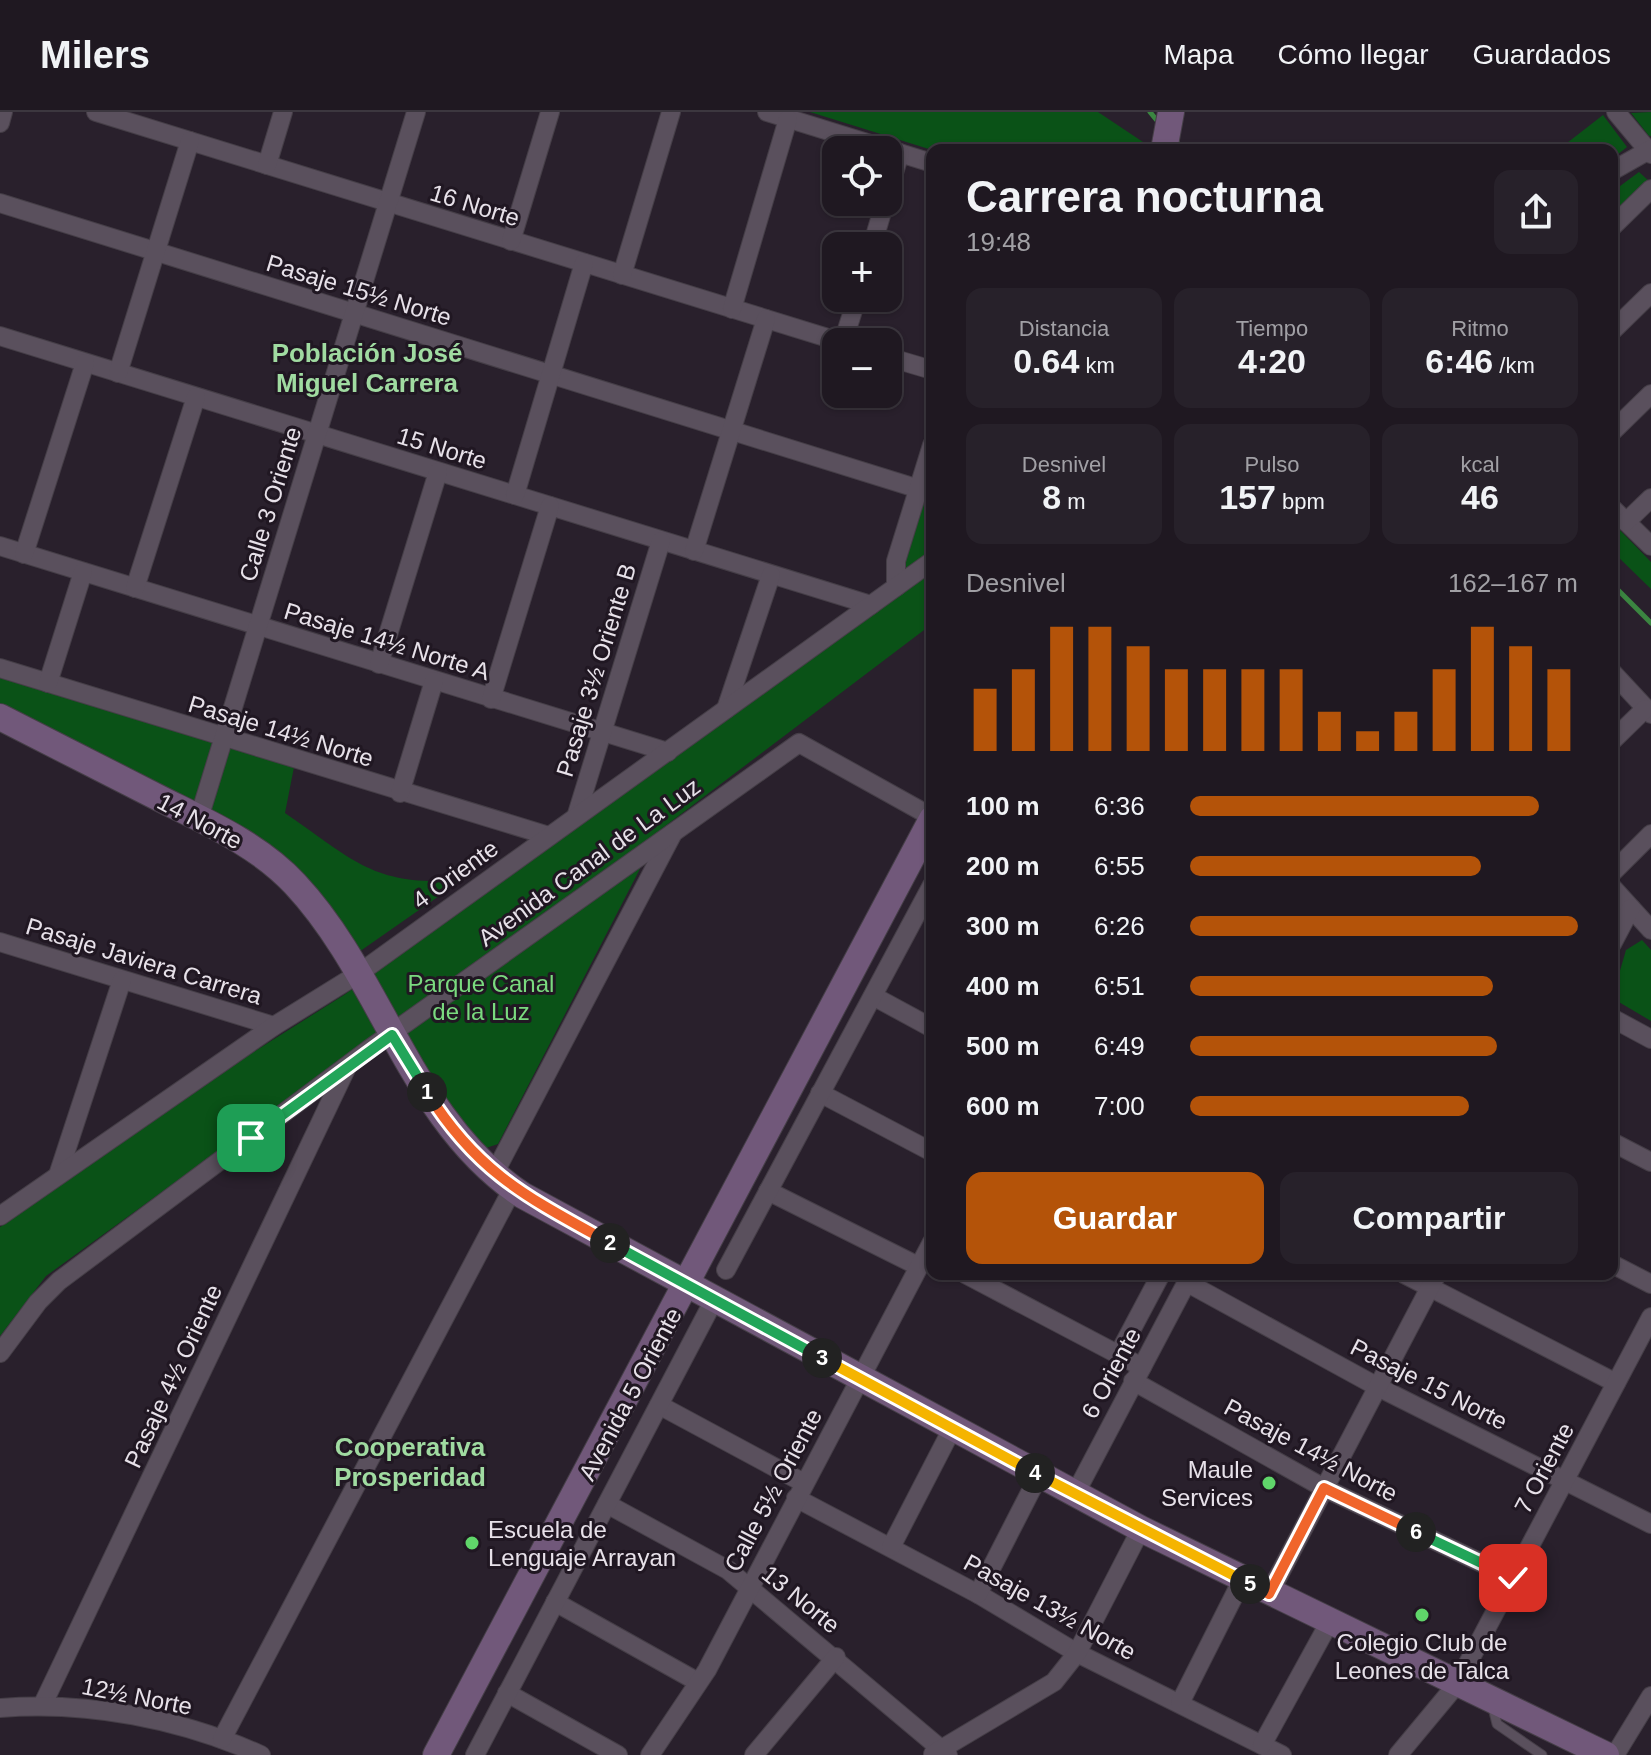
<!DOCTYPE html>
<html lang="es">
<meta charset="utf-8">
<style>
:root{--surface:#1f1821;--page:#27212a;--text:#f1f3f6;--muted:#a1a0a5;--line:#3c373f;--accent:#b45309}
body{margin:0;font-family:Helvetica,sans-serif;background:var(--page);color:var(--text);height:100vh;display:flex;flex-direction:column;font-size:30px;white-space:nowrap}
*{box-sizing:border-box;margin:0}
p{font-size:26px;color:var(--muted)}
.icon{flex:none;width:44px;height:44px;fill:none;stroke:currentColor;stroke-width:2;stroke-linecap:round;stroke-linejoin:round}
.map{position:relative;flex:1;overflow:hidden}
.panel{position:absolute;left:926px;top:32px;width:692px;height:1136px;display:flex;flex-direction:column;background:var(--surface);border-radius:16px;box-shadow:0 2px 6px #0004,0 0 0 2px var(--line)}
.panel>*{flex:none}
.tools{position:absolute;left:822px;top:24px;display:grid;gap:16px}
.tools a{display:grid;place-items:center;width:80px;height:80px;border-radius:16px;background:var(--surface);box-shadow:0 2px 6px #0004,0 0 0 2px var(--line);font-size:40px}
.pin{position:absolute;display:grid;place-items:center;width:68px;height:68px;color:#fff;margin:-34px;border-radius:16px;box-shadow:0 4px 12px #0006}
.km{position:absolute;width:40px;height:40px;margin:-20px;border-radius:50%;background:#222;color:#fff;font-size:22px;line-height:40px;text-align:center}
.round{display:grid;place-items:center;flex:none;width:84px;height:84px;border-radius:16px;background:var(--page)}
.head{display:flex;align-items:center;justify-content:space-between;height:136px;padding:0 40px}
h1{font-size:44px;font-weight:800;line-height:60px}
.figures{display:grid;grid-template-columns:repeat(3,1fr);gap:12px;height:136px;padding:8px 40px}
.figures div{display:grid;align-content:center;border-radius:16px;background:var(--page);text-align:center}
.figures b{font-size:34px;font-weight:800}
.figures small{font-size:22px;font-weight:400}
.figures p{font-size:22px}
.chart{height:224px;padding:16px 40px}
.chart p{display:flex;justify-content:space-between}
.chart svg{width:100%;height:144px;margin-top:8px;stroke:var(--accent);stroke-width:6}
.button{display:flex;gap:16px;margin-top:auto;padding:16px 40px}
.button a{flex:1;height:92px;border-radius:16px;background:var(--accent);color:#fff;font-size:32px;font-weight:800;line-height:92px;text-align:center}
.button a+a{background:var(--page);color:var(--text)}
ul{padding:0 40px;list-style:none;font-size:26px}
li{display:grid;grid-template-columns:128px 96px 1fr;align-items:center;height:60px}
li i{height:20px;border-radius:10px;background:var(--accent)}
header{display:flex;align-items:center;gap:48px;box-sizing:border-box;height:112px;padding:0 40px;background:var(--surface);border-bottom:2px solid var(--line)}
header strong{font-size:38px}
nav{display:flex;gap:44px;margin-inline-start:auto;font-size:28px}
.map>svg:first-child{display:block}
</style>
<header>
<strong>Milers</strong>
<nav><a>Mapa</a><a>Cómo llegar</a><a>Guardados</a></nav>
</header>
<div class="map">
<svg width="1651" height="1643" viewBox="0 0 1651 1643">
<rect width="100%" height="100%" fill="#29202c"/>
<g fill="#0a5217">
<path d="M810,0H1098L1143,30L1141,38H932Z"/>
<path d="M1651,0V24H1649L1631,1Z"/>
<path d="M1603,3L1627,35L1612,47V38H1558Z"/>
<path d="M1639,60L1650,70L1612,108V80Z"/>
<path d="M932,386V441L907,459L901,457L922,387Z"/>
<path d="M1612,410L1651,450V477L1612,439Z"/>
<path d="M932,458V512L660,718L498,1032L483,1037L460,1011L398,909L46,1164L0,1224V1115L252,941L344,883Z"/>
<path d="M0,560L295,650L285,701C354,748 373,775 462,768L346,849L282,751L0,601Z"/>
<path d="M1642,828L1651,838V909L1612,886L1626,838Z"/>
</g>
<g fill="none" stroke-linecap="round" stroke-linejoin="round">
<g stroke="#3b8541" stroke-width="5">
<path d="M1150,0L1159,11"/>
<path d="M1174,27L1184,38"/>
<path d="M1612,472L1651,511"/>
</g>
<defs>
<path id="lane" d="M1492,1592L1497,1612L1542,1643"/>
<g id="street">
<path d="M96,0L841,230"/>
<path d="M767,0L932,51"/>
<path d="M1616,0L1651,42"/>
<path d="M0,11L3,0"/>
<path d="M267,53L283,0"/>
<path d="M1612,59L1651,37"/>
<path d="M888,81L900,41"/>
<path d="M0,91L932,381"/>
<path d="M1612,115L1651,77"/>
<path d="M511,129L550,0"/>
<path d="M872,134L885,90"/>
<path d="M622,163L671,0"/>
<path d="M732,197L788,7"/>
<path d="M1612,219L1651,181"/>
<path d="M0,224L871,493"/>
<path d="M843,230L857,186"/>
<path d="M888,245L932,258"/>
<path d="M118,261L190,29"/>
<path d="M1612,320L1651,282"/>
<path d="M515,383L584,151"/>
<path d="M1612,396L1651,434"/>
<path d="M1626,410L1651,386"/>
<path d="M0,434L668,640"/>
<path d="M694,439L766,207"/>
<path d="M24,442L85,251"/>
<path d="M896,475V449L932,333"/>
<path d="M135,476L196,285"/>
<path d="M379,552L438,360"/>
<path d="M0,556L549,724"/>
<path d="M1612,560L1651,602"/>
<path d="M48,571L83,460"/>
<path d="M491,587L550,394"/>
<path d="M726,597L771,463"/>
<path d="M1612,629L1645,597"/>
<path d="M400,681L434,569"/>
<path d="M577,702L661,429"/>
<path d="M199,706L416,0"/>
<path d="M1612,761L1651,722"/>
<path d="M1612,775L1651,818"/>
<path d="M0,830L274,914"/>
<path d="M1612,832L1631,796"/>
<path d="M873,884L932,916"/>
<path d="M1612,906L1651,927"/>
<path d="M820,981L932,1040"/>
<path d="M1612,1030L1651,1050"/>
<path d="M59,1060L122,868"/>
<path d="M494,1062L673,721"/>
<path d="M768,1079L918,1154"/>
<path d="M0,1104L274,914L358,862L932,449"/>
<path d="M1612,1152L1651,1172"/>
<path d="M726,1158L932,773"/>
<path d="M965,1162L1142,1255"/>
<path d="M1404,1162L1616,1271"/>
<path d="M1186,1170L1378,1275L1651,1412"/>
<path d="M0,1241L38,1190L59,1169L368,938L799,631L932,705"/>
<path d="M1118,1243L1161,1162"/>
<path d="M1133,1269L1324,1376L1513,1466"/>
<path d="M659,1293L804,1371"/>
<path d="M1075,1382L1191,1162"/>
<path d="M796,1386L978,1482L1077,1541L1282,1643"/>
<path d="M607,1392L728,1458L948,1643"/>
<path d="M891,1435L953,1315"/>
<path d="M978,1482L1039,1363"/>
<path d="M1269,1482L1437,1162"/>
<path d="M555,1490L698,1570"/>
<path d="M507,1581L618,1643"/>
<path d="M1180,1591L1242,1468"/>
<path d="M42,1594L346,957"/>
<path d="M0,1596C88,1589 181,1607 261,1643"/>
<path d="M222,1627L513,1076"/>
<path d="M1262,1633L1329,1511"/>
<path d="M933,1642L1054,1570L1077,1541L1141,1417"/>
<path d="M475,1643L714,1188"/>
<path d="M650,1643L707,1558L932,1130"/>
<path d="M754,1643L836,1545"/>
<path d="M1398,1643L1457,1572L1651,1205"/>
<path d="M1615,1643L1651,1584"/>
</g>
<g id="secondary">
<path d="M1164,38L1171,0"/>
<path d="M0,605C52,632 105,658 157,685C204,709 258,732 295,772C383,866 410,1008 522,1083L1141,1417L1606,1643"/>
<path d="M436,1643L932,707"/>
</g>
</defs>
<use href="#lane" stroke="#453e47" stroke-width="11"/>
<use href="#street" stroke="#453e47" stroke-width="20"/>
<use href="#secondary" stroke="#453e47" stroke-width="28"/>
<use href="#lane" stroke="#5a505d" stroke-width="9"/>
<use href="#street" stroke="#5a505d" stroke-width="18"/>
<use href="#secondary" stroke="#71587a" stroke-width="26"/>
</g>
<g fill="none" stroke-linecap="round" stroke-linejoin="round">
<defs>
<path id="split-1" d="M251,1026L392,923L427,980"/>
<path id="split-2" d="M427,980C478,1062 529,1086 610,1131"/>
<path id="split-3" d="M610,1131L822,1246"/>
<path id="split-4" d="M822,1246L1035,1361"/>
<path id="split-5" d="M1035,1361L1250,1472"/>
<path id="split-6" d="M1250,1472L1269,1482L1324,1376L1416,1420"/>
<path id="split-7" d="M1416,1420L1513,1466"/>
</defs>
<use href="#split-1" stroke="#fff" stroke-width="16"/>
<use href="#split-2" stroke="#fff" stroke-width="16"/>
<use href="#split-3" stroke="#fff" stroke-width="16"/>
<use href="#split-4" stroke="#fff" stroke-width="16"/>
<use href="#split-5" stroke="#fff" stroke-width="16"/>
<use href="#split-6" stroke="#fff" stroke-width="16"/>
<use href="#split-7" stroke="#fff" stroke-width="16"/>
<use href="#split-1" stroke="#22a559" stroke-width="10"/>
<use href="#split-2" stroke="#f0652b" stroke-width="10"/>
<use href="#split-3" stroke="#22a559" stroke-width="10"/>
<use href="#split-4" stroke="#f5b400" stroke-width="10"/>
<use href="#split-5" stroke="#f5b400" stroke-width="10"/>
<use href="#split-6" stroke="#f0652b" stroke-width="10"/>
<use href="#split-7" stroke="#22a559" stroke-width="10"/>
</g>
<g fill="#60d56a" stroke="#201722" stroke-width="3">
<circle cx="1269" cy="1371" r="8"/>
<circle cx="472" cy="1431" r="8"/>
<circle cx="1422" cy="1503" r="8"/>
</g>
<g text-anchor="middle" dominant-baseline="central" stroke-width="6" stroke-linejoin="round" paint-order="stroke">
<g font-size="24" fill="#e7e1e9" stroke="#201722">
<text transform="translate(475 93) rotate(17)">16 Norte</text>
<text transform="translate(359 178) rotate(17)">Pasaje 15½ Norte</text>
<text transform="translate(442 336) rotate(17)">15 Norte</text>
<text transform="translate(270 392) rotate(-73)">Calle 3 Oriente</text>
<text transform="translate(387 529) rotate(17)">Pasaje 14½ Norte A</text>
<text transform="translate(596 558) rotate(-73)">Pasaje 3½ Oriente B</text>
<text transform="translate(281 619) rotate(17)">Pasaje 14½ Norte</text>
<text transform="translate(200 709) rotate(28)">14 Norte</text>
<text transform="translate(589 750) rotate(-36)">Avenida Canal de La Luz</text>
<text transform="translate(455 762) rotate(-36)">4 Oriente</text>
<text transform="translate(144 849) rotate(17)">Pasaje Javiera Carrera</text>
<text transform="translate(1111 1261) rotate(-62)">6 Oriente</text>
<text transform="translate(173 1264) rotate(-65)">Pasaje 4½ Oriente</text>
<text transform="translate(1429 1272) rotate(27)">Pasaje 15 Norte</text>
<text transform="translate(630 1282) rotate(-62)">Avenida 5 Oriente</text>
<text transform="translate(1311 1338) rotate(28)">Pasaje 14½ Norte</text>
<text transform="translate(1544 1356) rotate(-62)">7 Oriente</text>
<text transform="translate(773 1378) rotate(-62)">Calle 5½ Oriente</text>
<text transform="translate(801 1487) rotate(39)">13 Norte</text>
<text transform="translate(1050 1495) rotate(29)">Pasaje 13½ Norte</text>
<text transform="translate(137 1584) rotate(11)">12½ Norte</text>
</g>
<g font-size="24" fill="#7ada7f" stroke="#201722">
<text x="481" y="871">Parque Canal<tspan x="481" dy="28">de la Luz</tspan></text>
</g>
<g font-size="24" fill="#e7e1e9" stroke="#201722" text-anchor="end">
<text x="1253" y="1357">Maule<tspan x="1253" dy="28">Services</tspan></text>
<text x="488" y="1417" text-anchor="start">Escuela de<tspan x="488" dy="28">Lenguaje Arrayan</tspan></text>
<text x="1422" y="1530" text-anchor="middle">Colegio Club de<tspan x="1422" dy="28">Leones de Talca</tspan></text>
</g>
<g font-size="26" font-weight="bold" fill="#a0dba1" stroke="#201722">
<text x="367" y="241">Población José<tspan x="367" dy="30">Miguel Carrera</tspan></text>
<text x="410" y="1335">Cooperativa<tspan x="410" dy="30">Prosperidad</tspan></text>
</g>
</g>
</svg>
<div class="tools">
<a><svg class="icon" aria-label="locate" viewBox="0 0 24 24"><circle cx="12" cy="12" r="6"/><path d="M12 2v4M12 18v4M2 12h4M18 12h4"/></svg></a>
<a>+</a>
<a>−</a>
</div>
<div class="pin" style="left:251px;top:1026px;background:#1e9e55"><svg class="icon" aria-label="arrive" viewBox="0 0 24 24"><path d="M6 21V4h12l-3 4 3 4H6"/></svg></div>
<div class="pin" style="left:1513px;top:1466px;background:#d93025"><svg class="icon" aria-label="check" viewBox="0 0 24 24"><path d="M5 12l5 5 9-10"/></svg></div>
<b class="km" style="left:427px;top:980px">1</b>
<b class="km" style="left:610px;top:1131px">2</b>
<b class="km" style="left:822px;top:1246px">3</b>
<b class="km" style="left:1035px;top:1361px">4</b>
<b class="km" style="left:1250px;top:1472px">5</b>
<b class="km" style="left:1416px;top:1420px">6</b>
<section class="panel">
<div class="head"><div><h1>Carrera nocturna</h1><p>19:48</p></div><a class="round"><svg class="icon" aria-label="share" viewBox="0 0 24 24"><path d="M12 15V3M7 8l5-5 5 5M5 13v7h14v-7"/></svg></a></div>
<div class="figures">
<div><p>Distancia</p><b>0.64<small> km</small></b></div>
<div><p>Tiempo</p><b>4:20</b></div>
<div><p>Ritmo</p><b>6:46<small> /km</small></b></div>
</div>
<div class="figures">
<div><p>Desnivel</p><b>8<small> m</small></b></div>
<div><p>Pulso</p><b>157<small> bpm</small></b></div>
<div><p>kcal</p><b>46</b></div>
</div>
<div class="chart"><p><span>Desnivel</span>162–167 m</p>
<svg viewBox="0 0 160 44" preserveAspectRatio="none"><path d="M5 44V25M15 44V19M25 44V6M35 44V6M45 44V12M55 44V19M65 44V19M75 44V19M85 44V19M95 44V32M105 44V38M115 44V32M125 44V19M135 44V6M145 44V12M155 44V19"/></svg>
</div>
<ul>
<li><b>100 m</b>6:36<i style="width:90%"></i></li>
<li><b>200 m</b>6:55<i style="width:75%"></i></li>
<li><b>300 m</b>6:26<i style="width:100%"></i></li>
<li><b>400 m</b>6:51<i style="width:78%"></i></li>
<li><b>500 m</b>6:49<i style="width:79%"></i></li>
<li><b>600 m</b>7:00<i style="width:72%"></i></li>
</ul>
<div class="button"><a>Guardar</a><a>Compartir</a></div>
</section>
</div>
